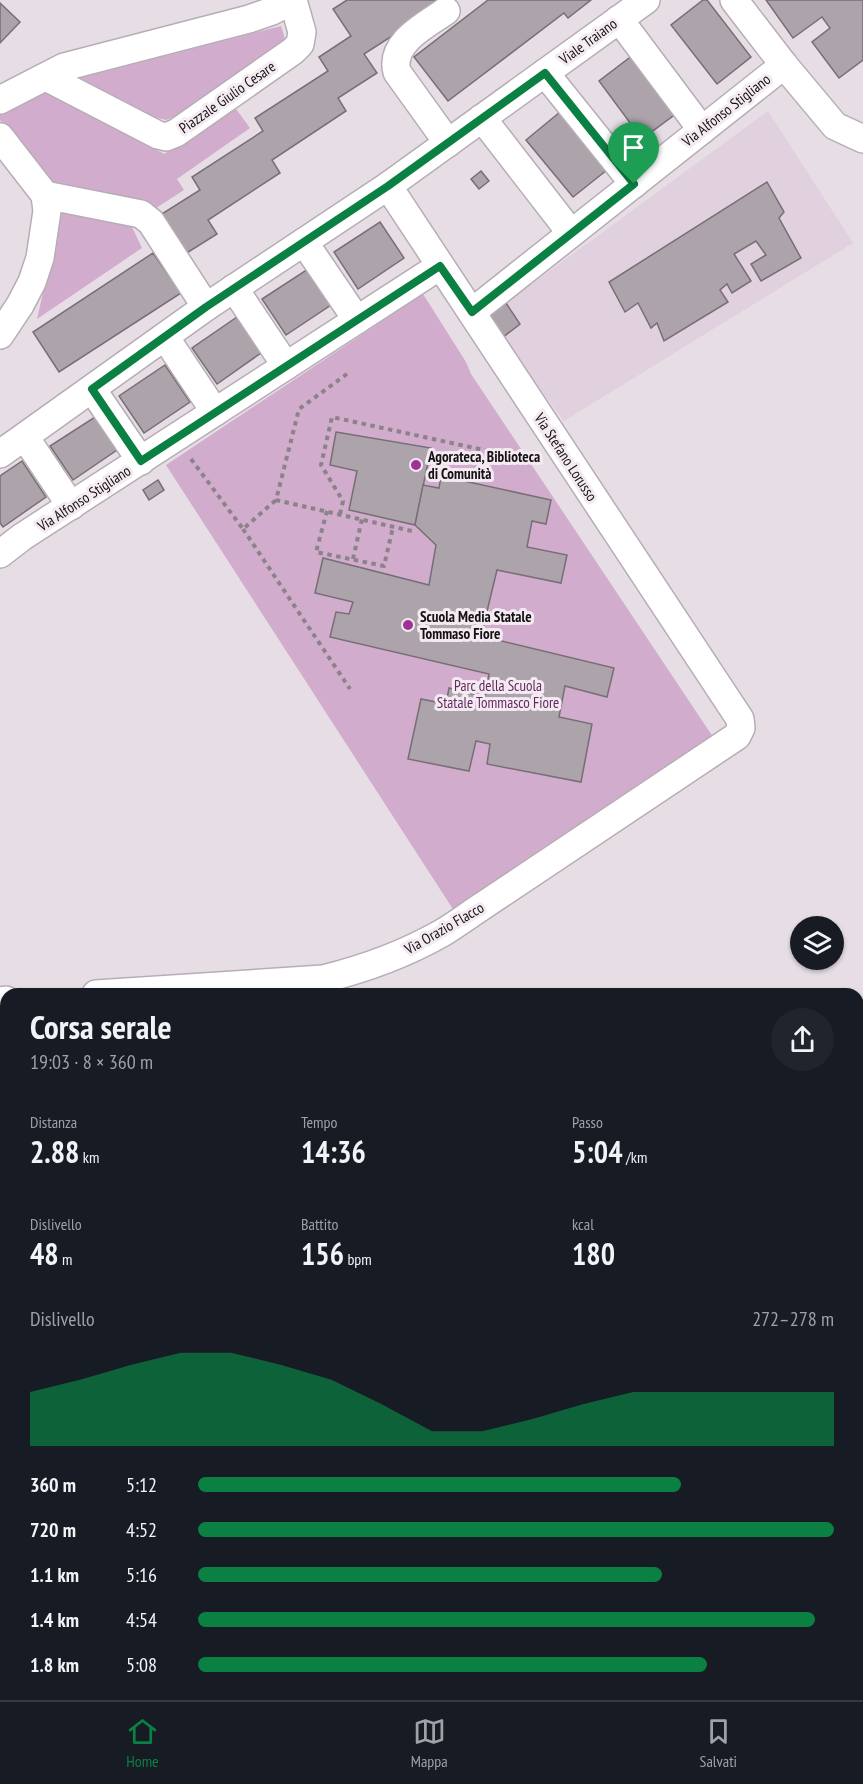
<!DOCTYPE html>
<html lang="it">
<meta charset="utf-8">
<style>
:root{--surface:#171b24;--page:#20242c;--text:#f1f3f6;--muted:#9ea1a6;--line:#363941;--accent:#0b8043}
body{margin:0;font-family:"PT Sans Narrow",sans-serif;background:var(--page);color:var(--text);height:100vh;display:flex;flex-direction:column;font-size:22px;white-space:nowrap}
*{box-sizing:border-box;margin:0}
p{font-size:20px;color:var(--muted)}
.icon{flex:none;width:33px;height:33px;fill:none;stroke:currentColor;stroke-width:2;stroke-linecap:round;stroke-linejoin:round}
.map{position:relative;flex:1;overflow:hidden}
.side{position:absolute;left:0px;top:988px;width:864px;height:712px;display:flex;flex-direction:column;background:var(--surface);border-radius:18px 18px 0 0;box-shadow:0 2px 4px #0004}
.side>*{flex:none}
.controls{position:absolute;left:790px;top:916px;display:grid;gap:12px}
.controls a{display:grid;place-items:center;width:54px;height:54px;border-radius:50%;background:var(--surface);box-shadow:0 2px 4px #0004;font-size:30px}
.pin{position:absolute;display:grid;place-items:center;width:51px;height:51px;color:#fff;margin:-62px -26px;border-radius:50% 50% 50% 0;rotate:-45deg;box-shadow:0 0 6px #0007}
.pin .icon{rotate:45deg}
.round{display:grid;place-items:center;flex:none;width:63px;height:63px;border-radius:32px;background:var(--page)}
.headline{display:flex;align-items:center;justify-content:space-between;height:102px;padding:0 30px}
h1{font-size:33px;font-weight:700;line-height:45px}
.figures{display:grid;grid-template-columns:repeat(3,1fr);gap:9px;height:102px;padding:6px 30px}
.figures div{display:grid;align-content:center}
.figures b{font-size:30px;font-weight:700}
.figures small{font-size:16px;font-weight:400}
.figures p{font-size:16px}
.chart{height:168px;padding:12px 30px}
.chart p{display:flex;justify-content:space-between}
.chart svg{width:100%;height:108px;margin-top:6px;fill:var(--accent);opacity:.7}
ul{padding:0 30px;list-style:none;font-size:20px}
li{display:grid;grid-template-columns:96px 72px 1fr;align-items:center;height:45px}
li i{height:15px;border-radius:8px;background:var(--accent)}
.menu{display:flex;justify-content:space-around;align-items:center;height:84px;border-top:2px solid var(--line);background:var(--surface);font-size:16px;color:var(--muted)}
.menu a{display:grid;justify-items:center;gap:3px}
.menu .selected{color:var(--accent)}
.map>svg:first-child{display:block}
</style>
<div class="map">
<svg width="863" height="1700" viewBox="0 0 863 1700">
<rect width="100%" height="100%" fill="#e7dde5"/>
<path fill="#e1d0de" d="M768,111L853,243L564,421L502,338L520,324L506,303Z"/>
<g fill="#d2accc">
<path d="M281,26L285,39L179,115L166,120L154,117L80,78Z"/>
<path d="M45,88L164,154L236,109L250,128L177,179L184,190L156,208L49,188L0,120V112Z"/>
<path d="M62,210L132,227L142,248L37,319Z"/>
<path d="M423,294L466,362L471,374L717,743L458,917L166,465Z"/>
<path d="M6,1581V1630L0,1635V1582Z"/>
</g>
<g fill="#ada3ab" stroke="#776e76" stroke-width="1.5">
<path d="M347,0H437L440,5L364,54L377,73L338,98L346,111L272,160L280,173L208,220L217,234L182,256L157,217L200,190L192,177L263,131L255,118L328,71L319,57L351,36L333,9Z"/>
<path d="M488,0H591L568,18L564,13L448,101L414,57Z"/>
<path d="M703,0H707L751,57L717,84L671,25Z"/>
<path d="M766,0H863V60L839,78L812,42L830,28L822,17L793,38Z"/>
<path d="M0,3L20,22L0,43Z"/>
<path d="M633,55L677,113L642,139L599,81Z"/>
<path d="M560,112L607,170L573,197L526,140Z"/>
<path d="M481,171L489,181L479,189L471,179Z"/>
<path d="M767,182L784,212L779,218L801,258L761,281L751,264L766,255L756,241L734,254L751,281L732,293L727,284L720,290L728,302L664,341L657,323L651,328L638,303L625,312L609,282Z"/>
<path d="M380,222L404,258L358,289L334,252Z"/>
<path d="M153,253L181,293L59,372L33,332Z"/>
<path d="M308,269L331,305L286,335L262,299Z"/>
<path d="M506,303L520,324L502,338L486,316Z"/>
<path d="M237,317L261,353L217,384L192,348Z"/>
<path d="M165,365L190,402L144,433L119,396Z"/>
<path d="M95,417L117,450L73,480L50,446Z"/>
<path d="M336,432L431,448L415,525L349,510L357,471L330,465Z"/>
<path d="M22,461L46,497L3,527L0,523V476Z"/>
<path d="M441,476L551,500L546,524L532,521L527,547L567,555L561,583L497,570L481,636L614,668L607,697L565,686L559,717L592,724L581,782L487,764L490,744L476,741L469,771L408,759L421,699L446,704L449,688L485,697L489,674L330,637L336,612L349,614L353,602L315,593L323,558L429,585L436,545L415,525L423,485L439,488Z"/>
<path d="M158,480L164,490L149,500L143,490Z"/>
<path d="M6,1322V1370L0,1372V1323Z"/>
<path d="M6,1457V1476L0,1477V1458Z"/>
<path d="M6,1480V1516L0,1517V1481Z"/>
<path d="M863,1623V1677L858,1678V1624Z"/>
<path d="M6,1690V1695H27L31,1699L0,1700V1695Z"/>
</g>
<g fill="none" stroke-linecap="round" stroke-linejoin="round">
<defs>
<g id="minor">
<path d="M734,0L784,65L835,126L863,139"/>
<path d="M446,11C426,25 389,43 397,72L448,143"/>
<path d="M619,19L702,130"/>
<path d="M545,73L634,184"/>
<path d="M46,77L158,135L166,137L176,133L293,51L300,44L302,32L293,0"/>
<path d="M0,100L64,67L249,19L272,11L293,0"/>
<path d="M482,118L571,233"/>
<path d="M0,137L45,195L47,211L40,258L32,282L20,305L0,335"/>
<path d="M45,195L141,214L151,222L206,307"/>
<path d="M304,242L357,320"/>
<path d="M234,288L286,366"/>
<path d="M472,312L784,65"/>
<path d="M165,337L215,412"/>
<path d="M92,389L141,461"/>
<path d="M25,437L71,506"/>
<path d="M0,454L206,307L388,186L646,0"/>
<path d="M0,554L22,537L440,266"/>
<path d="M96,994L323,979C364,969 405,954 442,933C454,926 466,917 478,909L737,736L741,728L740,719L388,186"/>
<path d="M0,1001L6,1000"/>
<path d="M0,1114L6,1125"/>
<path d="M0,1202L6,1214"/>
<path d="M858,1262L863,1260"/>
<path d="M0,1271L6,1269"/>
<path d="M0,1425L6,1424"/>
<path d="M0,1564L6,1562"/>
<path d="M0,1659L6,1654"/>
<path d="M142,1700L148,1695"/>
</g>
</defs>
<use href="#minor" stroke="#b7adb6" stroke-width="30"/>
<g stroke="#8b8389" stroke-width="4" stroke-dasharray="4.5 4.5" stroke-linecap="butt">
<path d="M347,374L299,409L276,500L412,531"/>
<path d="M191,459L243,529L276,500"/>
<path d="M327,511L316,552L384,566L393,527"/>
<path d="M340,514L343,501L321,465L332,417L539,462"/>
<path d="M243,529L350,689"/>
<path d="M353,559L362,519"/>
</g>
<use href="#minor" stroke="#fff" stroke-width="27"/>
</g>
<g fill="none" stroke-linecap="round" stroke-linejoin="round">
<defs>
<path id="route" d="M545,73L634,184L472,312L440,266L141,461L92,389L206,307L388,186Z"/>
</defs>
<use href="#route" stroke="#fff" stroke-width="12"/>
<use href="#route" stroke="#0b8043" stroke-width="8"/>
</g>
<g fill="#9e3395" stroke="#f4eaf2" stroke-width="2">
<circle cx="416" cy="465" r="6"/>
<circle cx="408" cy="625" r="6"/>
</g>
<g text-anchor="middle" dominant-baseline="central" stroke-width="6" stroke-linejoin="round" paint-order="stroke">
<g font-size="15" fill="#151114" stroke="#f4eaf2">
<text transform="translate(588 41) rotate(-36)">Viale Traiano</text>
<text transform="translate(227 97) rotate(-35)">Piazzale Giulio Cesare</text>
<text transform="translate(726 110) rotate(-38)">Via Alfonso Stigliano</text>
<text transform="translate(566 457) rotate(57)">Via Stefano Lorusso</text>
<text transform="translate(84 498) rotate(-33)">Via Alfonso Stigliano</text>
<text transform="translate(444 928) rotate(-30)">Via Orazio Flacco</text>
</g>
<g font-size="15" font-weight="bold" fill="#151114" stroke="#f4eaf2" text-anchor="start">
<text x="428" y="456">Agorateca, Biblioteca<tspan x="428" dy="17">di Comunità</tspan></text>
<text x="420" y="616">Scuola Media Statale<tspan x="420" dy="17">Tommaso Fiore</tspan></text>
</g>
<g font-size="15" fill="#632a5d" stroke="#f4eaf2">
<text x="498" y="685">Parc della Scuola<tspan x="498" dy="17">Statale Tommasco Fiore</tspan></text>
</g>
</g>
</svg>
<div class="controls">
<a><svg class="icon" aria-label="layers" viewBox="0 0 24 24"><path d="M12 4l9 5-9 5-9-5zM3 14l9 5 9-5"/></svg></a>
</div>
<div class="pin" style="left:634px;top:184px;background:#1e9e55"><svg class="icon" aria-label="arrive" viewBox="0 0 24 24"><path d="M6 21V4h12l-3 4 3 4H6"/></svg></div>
<section class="side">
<div class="headline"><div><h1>Corsa serale</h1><p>19:03 · 8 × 360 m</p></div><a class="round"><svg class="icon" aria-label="share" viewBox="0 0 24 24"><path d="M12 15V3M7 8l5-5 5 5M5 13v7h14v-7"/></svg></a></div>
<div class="figures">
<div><p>Distanza</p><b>2.88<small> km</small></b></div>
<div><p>Tempo</p><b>14:36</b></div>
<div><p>Passo</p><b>5:04<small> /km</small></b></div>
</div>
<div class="figures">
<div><p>Dislivello</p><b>48<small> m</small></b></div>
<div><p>Battito</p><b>156<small> bpm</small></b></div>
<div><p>kcal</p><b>180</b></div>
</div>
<div class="chart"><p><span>Dislivello</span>272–278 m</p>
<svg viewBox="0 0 160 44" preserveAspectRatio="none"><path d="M0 44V22L10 17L20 11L30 6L40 6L50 11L60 17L70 27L80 38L90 38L100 33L110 27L120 22L130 22L140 22L150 22L160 22V44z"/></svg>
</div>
<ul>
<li><b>360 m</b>5:12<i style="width:76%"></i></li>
<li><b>720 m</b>4:52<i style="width:100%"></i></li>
<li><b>1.1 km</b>5:16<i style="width:73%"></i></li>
<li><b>1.4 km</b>4:54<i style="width:97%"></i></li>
<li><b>1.8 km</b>5:08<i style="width:80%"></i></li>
</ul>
</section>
</div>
<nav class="menu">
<a class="selected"><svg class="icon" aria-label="home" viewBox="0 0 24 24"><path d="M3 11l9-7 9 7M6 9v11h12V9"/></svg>Home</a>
<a><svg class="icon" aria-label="map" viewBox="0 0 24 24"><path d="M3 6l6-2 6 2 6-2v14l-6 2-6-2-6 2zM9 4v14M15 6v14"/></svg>Mappa</a>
<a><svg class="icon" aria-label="saved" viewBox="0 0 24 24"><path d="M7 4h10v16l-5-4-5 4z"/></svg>Salvati</a>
</nav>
